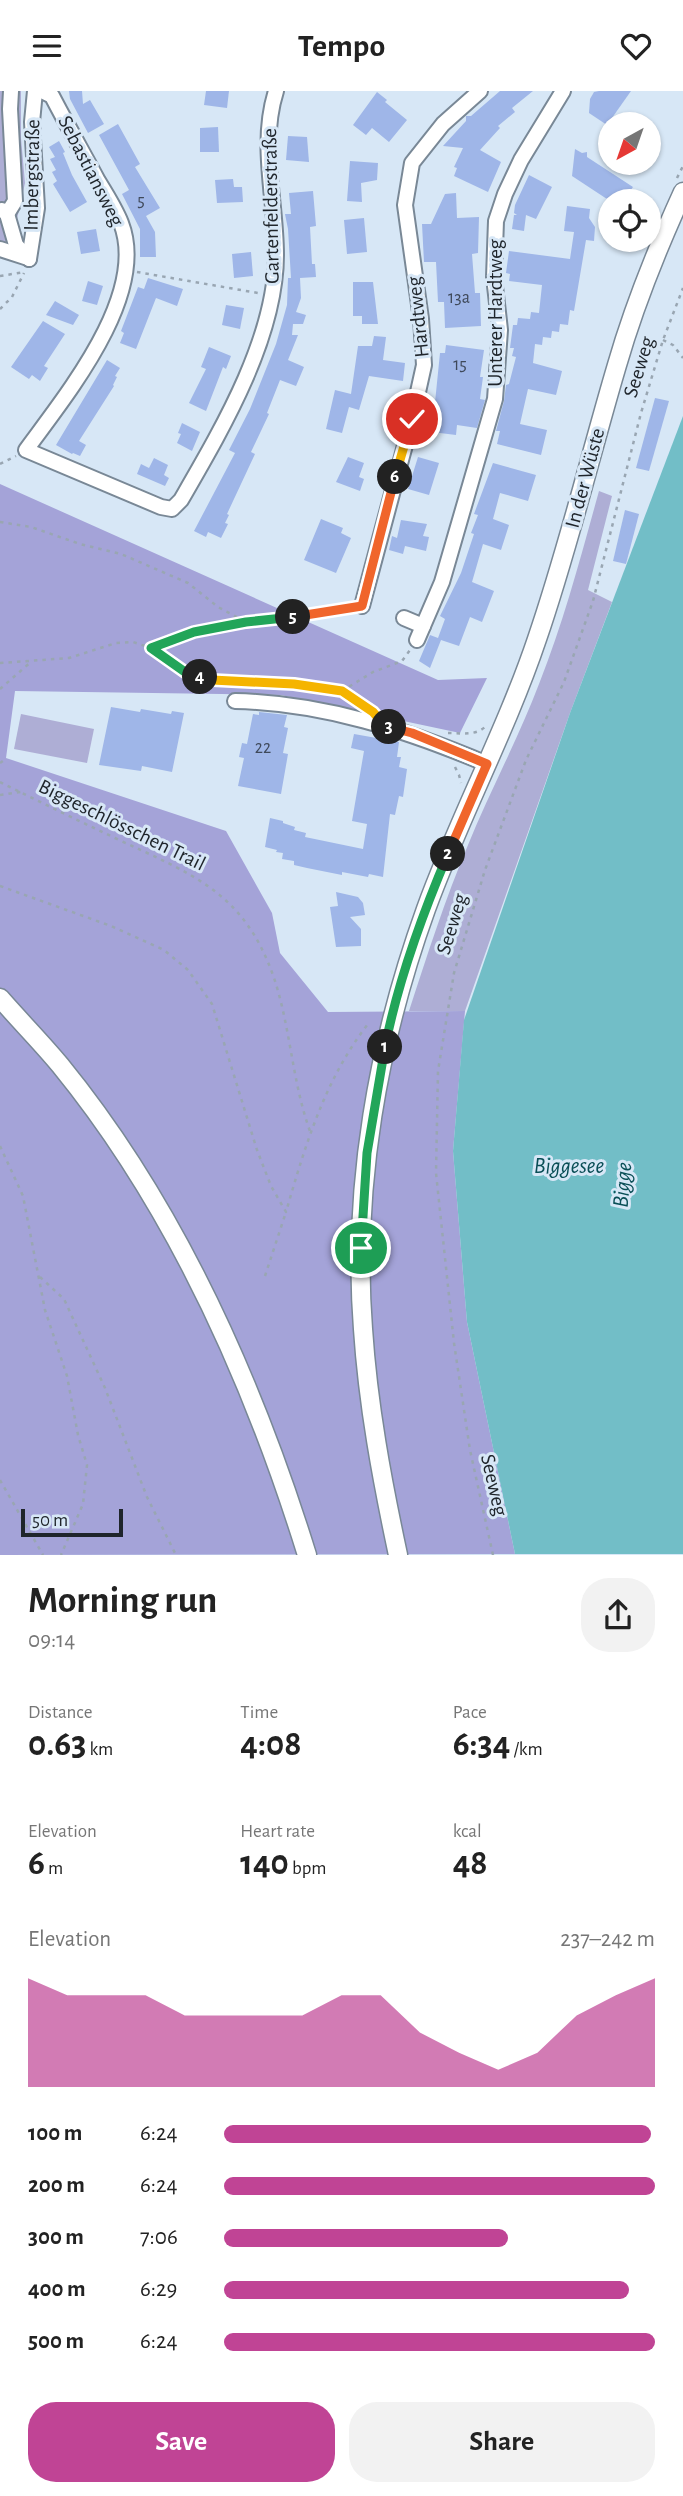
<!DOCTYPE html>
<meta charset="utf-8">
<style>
:root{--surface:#fff;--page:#f2f2f2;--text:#222;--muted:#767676;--accent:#c04495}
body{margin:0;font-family:"Alegreya Sans",sans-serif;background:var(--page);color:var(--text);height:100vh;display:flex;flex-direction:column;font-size:26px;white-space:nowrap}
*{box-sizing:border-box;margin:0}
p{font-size:23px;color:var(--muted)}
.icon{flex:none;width:38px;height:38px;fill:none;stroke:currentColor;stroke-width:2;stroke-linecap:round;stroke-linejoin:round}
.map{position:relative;height:1464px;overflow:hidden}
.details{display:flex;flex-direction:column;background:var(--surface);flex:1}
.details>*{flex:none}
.needle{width:46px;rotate:220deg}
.fabs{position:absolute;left:598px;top:21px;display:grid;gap:14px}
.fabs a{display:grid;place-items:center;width:63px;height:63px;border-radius:50%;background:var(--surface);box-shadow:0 2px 5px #0004;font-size:35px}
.scale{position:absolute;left:21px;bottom:18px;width:102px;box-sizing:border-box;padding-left:7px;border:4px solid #1f252b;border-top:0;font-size:19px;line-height:24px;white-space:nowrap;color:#1f252b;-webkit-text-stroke:5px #d7e7f6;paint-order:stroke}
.pin{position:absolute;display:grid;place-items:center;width:60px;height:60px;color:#fff;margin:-30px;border:4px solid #fff;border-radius:50%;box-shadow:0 2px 7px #0007}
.km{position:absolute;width:35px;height:35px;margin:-18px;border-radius:50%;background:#222;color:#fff;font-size:19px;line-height:35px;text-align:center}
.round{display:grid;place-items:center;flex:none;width:74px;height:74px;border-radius:28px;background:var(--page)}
.summary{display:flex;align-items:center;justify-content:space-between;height:119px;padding:0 28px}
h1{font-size:38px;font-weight:700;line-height:52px}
.figures{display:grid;grid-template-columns:repeat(3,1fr);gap:10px;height:119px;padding:7px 28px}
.figures div{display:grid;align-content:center}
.figures b{font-size:35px;font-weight:700}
.figures small{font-size:19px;font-weight:400}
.figures p{font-size:19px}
.chart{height:196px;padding:14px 28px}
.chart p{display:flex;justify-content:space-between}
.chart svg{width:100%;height:126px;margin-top:7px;fill:var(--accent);opacity:.7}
.button{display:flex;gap:14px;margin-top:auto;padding:14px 28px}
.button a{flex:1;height:80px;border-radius:28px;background:var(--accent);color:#fff;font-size:28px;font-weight:700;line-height:80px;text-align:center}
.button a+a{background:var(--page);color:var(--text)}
ul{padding:0 28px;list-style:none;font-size:23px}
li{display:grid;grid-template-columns:112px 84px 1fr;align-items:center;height:52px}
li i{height:18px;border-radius:9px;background:var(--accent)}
header{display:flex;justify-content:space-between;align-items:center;height:91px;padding:0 28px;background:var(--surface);font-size:32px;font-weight:700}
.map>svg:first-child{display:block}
</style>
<header><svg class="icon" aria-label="menu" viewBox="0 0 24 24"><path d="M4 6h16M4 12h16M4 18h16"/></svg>Tempo<svg class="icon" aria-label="heart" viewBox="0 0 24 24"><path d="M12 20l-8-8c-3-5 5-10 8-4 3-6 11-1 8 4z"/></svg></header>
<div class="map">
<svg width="683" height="1464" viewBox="0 0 683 1464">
<rect width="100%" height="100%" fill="#d7e7f6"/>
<g fill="#aeaed5">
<path d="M0,0H21V47L25,92L11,155L0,153Z"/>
<path d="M599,400L612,405L588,499L612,511L570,622L465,920H409C427,865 445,808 468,754C490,700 518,648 539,593C564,530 581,465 599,400Z"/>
<path d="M21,623L94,638L87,672L14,658Z"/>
</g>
<path fill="#a4a3d8" d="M0,393L438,589L487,587L460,642L281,604L15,600L6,667L226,740L272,822L280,862L328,921L465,920L453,1060L467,1231L515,1463L0,1464Z"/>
<path fill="#72bec7" d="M683,325V1463H515L467,1231L453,1060L464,929L570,622Z"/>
<g fill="#9fb6e8">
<path d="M69,0H82L83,13L90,9L104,33L88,42L70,8Z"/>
<path d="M206,0H229L227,17L204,14Z"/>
<path d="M500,0H533L512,17L515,21L498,35L500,37L480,59L501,71L488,101L454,85L457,77L454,76L463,57L443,55L466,30V25H471Z"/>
<path d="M599,0H631L607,34L589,22L590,8L594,1Z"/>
<path d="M377,1L387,9L385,11L407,29L389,51L372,37L366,44L353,34Z"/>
<path d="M118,33L140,73L135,76L160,117L146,125L155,141L156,166H140V138L122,103L129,99L99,44Z"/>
<path d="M218,36L219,61H200V37Z"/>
<path d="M288,45L307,46L309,71L286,69Z"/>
<path d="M59,50L65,61L63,62L72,84L87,111L70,121L53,93L57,90L52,81L56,79L50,68L55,66L49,56Z"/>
<path d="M575,58L582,62L587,61V66L633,96L623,110H610L572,85Z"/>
<path d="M350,70L378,72L377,89L361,92L362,111L347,110Z"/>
<path d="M529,84L552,96L536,128L526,124L524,140L512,138L514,124H517L514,122L515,114Z"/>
<path d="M233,88L234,96H242L243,111L217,112L215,89Z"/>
<path d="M313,100L316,135L310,136L312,173H315L316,186L300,187L301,207L296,221L306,224L303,233H293L292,244H298L288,269L304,276L296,295L280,289L267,322L269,323L251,361L255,363L227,423L229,424L225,432L228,433L221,447L208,441L206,446L194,440L235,362L229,359L250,318L276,253L287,214L288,187H291L288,138L285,123H291L289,102Z"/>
<path d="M456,102L457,127L479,126L478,162L472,163L475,202H480L481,235L445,237L444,211H438L436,171H424L422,133H431L445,103Z"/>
<path d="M567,115L590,118L589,127L595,136L594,150L586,149L574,220L570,219L568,234L560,233L559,241L552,240L551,247L543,246L542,254L535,253L533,272L562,280L556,304L528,298L520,333L547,339L541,364L497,353L500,340H496L504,310L506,294L509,293L516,266L512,265L514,257H510L513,234H517L518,227L530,228L531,221L539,222L542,194L509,190L510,183L506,182L509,160L570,168L574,141L564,140Z"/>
<path d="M364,127L367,161L347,163L344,129Z"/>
<path d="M96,138L100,160L81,163L77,141Z"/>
<path d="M251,161L253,185L234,187L232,163Z"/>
<path d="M148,187L183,198L177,215L156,207L136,258L120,252L124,242L121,240L138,196L144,198Z"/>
<path d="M88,190L103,195L97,214L82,210Z"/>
<path d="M353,191H373L378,233H362V225H353Z"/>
<path d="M55,210L79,224L73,234L46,224Z"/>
<path d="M226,214L244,217L240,238L222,234Z"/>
<path d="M43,230L65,243L44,275L48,277L40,290L32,284L29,288L11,276Z"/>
<path d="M374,245L386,246L383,269L405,272L403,290L369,285L359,319L349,316L342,342L326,338L335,299L351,303L358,255H372Z"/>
<path d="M446,254L484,259L480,286H483L480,308L485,309L477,337L457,334L456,344L432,341L440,262H445Z"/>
<path d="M209,256L231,265L226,278L223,276L206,320L189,312L206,278L201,276Z"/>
<path d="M107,269L120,277L115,285L117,286L113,294L114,295L79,350L86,354L80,365L73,362L72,363L56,354Z"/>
<path d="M655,307L669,310L649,380L636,377Z"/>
<path d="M182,332L200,341L192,360L177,352L181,343L178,342Z"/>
<path d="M348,366L364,372L359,386L364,388L360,400L336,391Z"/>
<path d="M418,366L439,372L429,404L408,398Z"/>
<path d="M154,367L168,374L164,384L169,387L165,395L137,383L141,373L149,377Z"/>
<path d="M493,372L536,384L528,410L500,402L493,428L509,434L501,459L483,453L472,491L494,500L482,531L470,526L459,555L441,549L430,577L419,570L430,544L438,547L445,528L440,525L461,482L474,443L471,442L478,424L474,423Z"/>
<path d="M625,419L639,423L626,473L613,470Z"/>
<path d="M321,428L343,437L341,442L351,447L336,482L304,469Z"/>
<path d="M401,429L427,433L423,445L429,446L426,460L405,455L403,463L389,459L392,445L397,447Z"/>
<path d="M111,616L140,621L141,618L171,623L172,620L184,622L172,681L142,675L141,680L99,674Z"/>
<path d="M259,621L287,624L284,636L288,637L283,662L288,663L281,703L238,695L244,667L239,666L242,652L247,653L253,623L259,624Z"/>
<path d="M354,643L399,651L397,666H401L399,676L407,678L403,706L399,705L395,724L390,723L383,786L369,783L368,786L342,781V784L307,777L294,774V770L282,768L283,762L276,761L277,759L265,756L270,727L283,730V732L295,736L294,739L306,742L305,746L363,758L367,733L352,730L364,660L351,657Z"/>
<path d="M336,801L358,806L363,812L365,824L350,826L361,838V855L336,856L330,816L338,815Z"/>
</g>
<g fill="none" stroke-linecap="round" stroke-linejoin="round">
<defs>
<g id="minor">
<path d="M42,0L52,5C67,34 83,62 98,90C106,103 115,117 121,132C149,204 66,304 26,359L161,416L172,418L181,409C222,338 276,247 276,164C276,109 259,53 276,0"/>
<path d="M2,119L7,123L16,154L29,168"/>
<path d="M7,123L15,110L10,18L11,0"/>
<path d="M0,158L25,166"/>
<path d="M29,168L37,117L32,31L35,0"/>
<path d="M362,515L412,328L424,274L421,228L405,114L412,72L443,33L480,0"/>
<path d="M404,527L423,535"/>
<path d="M417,549L442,491L495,308L500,239L494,186L496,130L505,103L521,69L563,0"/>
<path d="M235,610C324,612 406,639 487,673"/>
</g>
<g id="major">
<path d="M0,907C20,930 41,951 60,974C176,1116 253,1290 307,1464"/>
<path d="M398,1464C382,1389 368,1314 363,1238C352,1096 378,951 426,818C459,727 506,640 537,548C568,458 590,365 617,274C634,215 657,158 683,101"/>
</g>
</defs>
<use href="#minor" stroke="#798896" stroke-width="18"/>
<use href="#major" stroke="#798896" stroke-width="21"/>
<g stroke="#99a6b2" stroke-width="2.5" stroke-dasharray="3.5 5" stroke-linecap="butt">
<path d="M677,87L683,75"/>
<path d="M137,181L258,202"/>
<path d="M0,185L25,181"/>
<path d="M0,218L12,206L24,182"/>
<path d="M663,249L673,254L683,267"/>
<path d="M0,373L16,365"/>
<path d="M0,431L31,436L80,453L121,463L188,492L218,516L246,531"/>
<path d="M151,557C183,545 213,536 246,531C281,526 315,524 349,517"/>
<path d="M0,572L69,567L116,552L133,551L151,557L185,581L213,589L294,593L336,599L362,614"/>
<path d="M0,598L32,570"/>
<path d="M342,600L373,581L402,570L410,559"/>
<path d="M448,642C461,642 475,645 485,636"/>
<path d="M0,672L4,669"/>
<path d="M455,676L459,684L461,692"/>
<path d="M0,691C38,710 77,729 115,747C191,783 244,800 274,887C291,938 292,992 311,1043"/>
<path d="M0,704L21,701"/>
<path d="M0,795L111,835L164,859L188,879L212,913L257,1059L271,1095L286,1121C305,1055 325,988 368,933"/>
<path d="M0,1055L23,1105L45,1219L67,1285L78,1344L87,1374L83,1413L61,1464"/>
<path d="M265,1185L286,1121"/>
<path d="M40,1186L64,1208L105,1297L147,1406L176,1464"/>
<path d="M0,1389L43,1464"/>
<path d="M493,1464L470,1359L454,1252L436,1082L438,980L454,882L485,779L526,669L564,591L593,510L641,322L663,249L683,197"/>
</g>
<use href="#minor" stroke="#fff" stroke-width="14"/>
<use href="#major" stroke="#fff" stroke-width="18"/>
</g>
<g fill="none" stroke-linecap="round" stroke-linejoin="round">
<defs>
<path id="split-1" d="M361,1157L367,1062L385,956"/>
<path id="split-2" d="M385,956C398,890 422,824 448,763"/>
<path id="split-3" d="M389,636L412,642L487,673L448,763"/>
<path id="split-4" d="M200,586L212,589L294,593L342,600L373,621L385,635L389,636"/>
<path id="split-5" d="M200,586L185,581L151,557L194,541L246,531L293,526"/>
<path id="split-6" d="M293,526L362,515L395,386"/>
<path id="split-7" d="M395,386L412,328"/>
</defs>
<use href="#split-1" stroke="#fff" stroke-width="14"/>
<use href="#split-2" stroke="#fff" stroke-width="14"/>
<use href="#split-3" stroke="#fff" stroke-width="14"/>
<use href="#split-4" stroke="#fff" stroke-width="14"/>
<use href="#split-5" stroke="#fff" stroke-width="14"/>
<use href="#split-6" stroke="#fff" stroke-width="14"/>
<use href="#split-7" stroke="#fff" stroke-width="14"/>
<use href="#split-1" stroke="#22a559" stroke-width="9"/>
<use href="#split-2" stroke="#22a559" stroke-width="9"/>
<use href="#split-3" stroke="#f0652b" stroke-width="9"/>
<use href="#split-4" stroke="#f5b400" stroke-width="9"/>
<use href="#split-5" stroke="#22a559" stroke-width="9"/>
<use href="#split-6" stroke="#f0652b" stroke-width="9"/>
<use href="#split-7" stroke="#f5b400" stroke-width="9"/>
</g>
<g text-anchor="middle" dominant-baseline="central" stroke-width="6" stroke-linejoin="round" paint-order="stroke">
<g font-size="18" fill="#3f495a">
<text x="141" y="110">5</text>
<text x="459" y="207">13a</text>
<text x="460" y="274">15</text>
<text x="263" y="657">22</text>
</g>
<g font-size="21" fill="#1f252b" stroke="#d7e7f6">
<text transform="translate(91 80) rotate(63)">Sebastiansweg</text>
<text transform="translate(32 84) rotate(-89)">Imbergstraße</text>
<text transform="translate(271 115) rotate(-91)">Gartenfelderstraße</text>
<text transform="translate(495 222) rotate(-90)">Unterer Hardtweg</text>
<text transform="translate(418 226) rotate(-96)">Hardtweg</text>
<text transform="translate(639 276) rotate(-73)">Seeweg</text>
<text transform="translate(585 387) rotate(-75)">In der Wüste</text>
<text transform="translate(122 734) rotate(26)">Biggeschlösschen Trail</text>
<text transform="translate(452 833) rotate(-73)">Seeweg</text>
<text transform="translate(494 1394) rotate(77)">Seeweg</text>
</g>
<g font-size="23" font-style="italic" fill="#094e56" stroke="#d7e7f6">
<text x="569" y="1075">Biggesee</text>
<text transform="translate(623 1094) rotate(-85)">Bigge</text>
</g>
</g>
</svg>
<div class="fabs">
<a><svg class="needle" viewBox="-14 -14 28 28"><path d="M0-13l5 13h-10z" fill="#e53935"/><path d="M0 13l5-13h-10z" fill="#767676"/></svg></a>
<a><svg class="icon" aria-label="locate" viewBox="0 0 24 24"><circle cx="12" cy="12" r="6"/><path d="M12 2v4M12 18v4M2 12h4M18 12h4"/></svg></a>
</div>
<div class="scale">50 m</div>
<div class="pin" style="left:361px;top:1157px;background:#1e9e55"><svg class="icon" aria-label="arrive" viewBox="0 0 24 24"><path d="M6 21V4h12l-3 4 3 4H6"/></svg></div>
<div class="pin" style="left:412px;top:328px;background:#d93025"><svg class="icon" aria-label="check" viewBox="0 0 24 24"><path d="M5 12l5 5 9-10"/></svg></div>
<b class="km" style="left:385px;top:956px">1</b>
<b class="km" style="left:448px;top:763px">2</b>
<b class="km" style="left:389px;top:636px">3</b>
<b class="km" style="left:200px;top:586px">4</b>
<b class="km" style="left:293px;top:526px">5</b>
<b class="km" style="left:395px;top:386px">6</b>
</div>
<section class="details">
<div class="summary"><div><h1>Morning run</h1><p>09:14</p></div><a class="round"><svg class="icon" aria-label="share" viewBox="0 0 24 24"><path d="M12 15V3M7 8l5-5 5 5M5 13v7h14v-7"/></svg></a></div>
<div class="figures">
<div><p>Distance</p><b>0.63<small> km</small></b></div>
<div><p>Time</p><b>4:08</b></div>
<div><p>Pace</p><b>6:34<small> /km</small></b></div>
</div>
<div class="figures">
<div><p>Elevation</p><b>6<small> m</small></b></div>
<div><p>Heart rate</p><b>140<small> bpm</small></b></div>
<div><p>kcal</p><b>48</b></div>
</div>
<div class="chart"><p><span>Elevation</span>237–242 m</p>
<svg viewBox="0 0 160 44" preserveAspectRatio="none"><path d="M0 44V6L10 12L20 12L30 12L40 19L50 19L60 19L70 19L80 12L90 12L100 25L110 32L120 38L130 32L140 19L150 12L160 6V44z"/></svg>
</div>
<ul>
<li><b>100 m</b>6:24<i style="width:99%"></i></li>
<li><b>200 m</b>6:24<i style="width:100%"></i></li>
<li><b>300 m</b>7:06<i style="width:66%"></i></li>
<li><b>400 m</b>6:29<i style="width:94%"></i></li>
<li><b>500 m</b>6:24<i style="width:100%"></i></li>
</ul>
<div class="button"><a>Save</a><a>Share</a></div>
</section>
